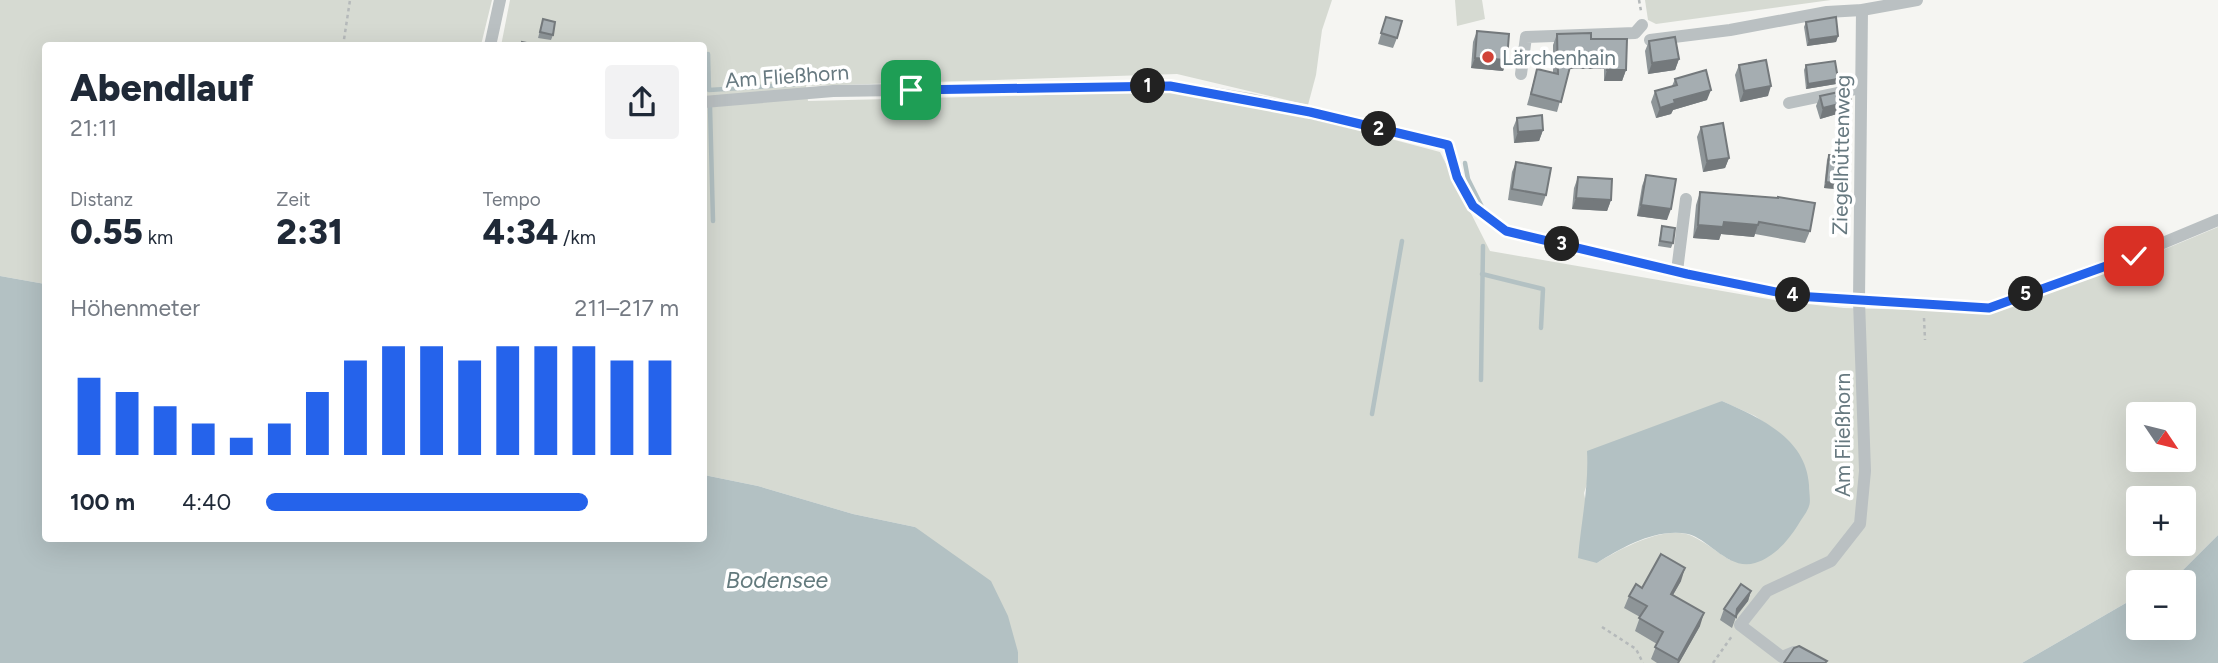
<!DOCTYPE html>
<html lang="de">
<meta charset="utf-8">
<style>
:root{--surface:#fff;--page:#f2f2f3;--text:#1f2937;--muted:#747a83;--accent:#2563eb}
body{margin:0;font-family:Figtree,sans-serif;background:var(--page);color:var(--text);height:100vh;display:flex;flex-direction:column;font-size:26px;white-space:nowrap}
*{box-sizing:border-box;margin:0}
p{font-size:23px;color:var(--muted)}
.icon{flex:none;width:38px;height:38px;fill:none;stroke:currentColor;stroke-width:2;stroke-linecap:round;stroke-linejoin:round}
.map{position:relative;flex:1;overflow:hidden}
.drawer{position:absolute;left:42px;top:42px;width:665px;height:500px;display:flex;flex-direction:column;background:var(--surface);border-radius:7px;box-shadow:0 7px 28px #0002}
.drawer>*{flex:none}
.needle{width:46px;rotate:125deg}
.fabs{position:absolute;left:2126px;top:402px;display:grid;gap:14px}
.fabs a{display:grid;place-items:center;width:70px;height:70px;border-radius:7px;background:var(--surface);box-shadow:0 7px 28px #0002;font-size:35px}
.pin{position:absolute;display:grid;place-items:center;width:60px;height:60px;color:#fff;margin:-30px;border-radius:14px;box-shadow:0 4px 10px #0006}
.km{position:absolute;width:35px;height:35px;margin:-18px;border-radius:50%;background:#222;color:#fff;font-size:19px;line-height:35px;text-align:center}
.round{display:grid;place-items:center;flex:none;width:74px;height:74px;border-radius:7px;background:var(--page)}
.headline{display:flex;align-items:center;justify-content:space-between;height:119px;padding:0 28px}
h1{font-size:38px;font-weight:800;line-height:52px}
.metrics{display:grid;grid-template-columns:repeat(3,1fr);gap:10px;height:119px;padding:7px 28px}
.metrics div{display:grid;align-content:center}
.metrics b{font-size:35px;font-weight:800}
.metrics small{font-size:19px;font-weight:400}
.metrics p{font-size:19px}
.chart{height:196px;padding:14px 28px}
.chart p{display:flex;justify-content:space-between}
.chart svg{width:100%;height:126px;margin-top:7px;stroke:var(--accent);stroke-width:6}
ul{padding:0 28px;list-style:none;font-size:23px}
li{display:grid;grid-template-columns:112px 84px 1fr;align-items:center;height:52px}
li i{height:18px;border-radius:9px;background:var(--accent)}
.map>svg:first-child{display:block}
</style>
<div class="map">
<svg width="2218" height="663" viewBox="0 0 2218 663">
<rect width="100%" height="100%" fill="#f5f5f2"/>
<g fill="#d6dad2" fill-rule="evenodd">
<path d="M0,0H492L481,45L46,46L45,284L0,276Z"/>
<path d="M510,0H1332L1322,30L1316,75L1308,105L1177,74L806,86L808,101L1170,92L1308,117L1440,152L1490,251L1780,301L1844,308L1993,312L2134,262L2218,227V535L2183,570L2162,583H2138V596L2022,663H1018V652L915,527L853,514L758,486L704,475V46H501ZM1722,401L1755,416L1782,435L1730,560C1717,552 1705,542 1692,536C1666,524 1620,549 1597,563L1584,493L1589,478ZM2138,415H2184V460H2138ZM2138,499H2184V544H2138Z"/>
<path d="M1455,0H1482L1485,19L1457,26Z"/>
<path d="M1645,0H1831L1656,24L1648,20Z"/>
</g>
<g fill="#b3c1c3">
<path d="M0,276L45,284L46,539H704V475L758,486L853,514L915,527L991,581L1008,616L1018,652V663H0Z"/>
<path d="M1722,401C1760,418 1806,438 1809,485C1809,492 1811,501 1809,506C1807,513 1801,519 1798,525C1788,541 1774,557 1755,563C1729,571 1709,539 1688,534C1656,528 1623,547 1597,563L1578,558C1581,522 1589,487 1587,451Z"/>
<path d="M2218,535V663H2022L2138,596V628H2184V583H2162L2183,570Z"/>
</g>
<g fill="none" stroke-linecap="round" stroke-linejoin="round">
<g stroke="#b3c1c3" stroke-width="4.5">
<path d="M708,54L709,90L801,84"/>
<path d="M710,106L713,221"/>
<path d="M1465,163L1468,179L1482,207"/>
<path d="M1482,274L1543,289L1541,328"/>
<path d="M1481,380L1483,246"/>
<path d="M1372,414L1402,241"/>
</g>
<g stroke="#b5b9ba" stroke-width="2.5" stroke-dasharray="3.5 3.5" stroke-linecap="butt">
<path d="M1639,0L1641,11"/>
<path d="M343,46L350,0"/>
<path d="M1924,318L1925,340"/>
<path d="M1602,627L1636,649L1643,663"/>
<path d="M1713,663L1732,636"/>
</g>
<g stroke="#bac0c2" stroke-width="12">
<path d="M1650,40L1730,30L1827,12L1862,10L1917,0"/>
<path d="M490,46L500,0"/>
<path d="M1521,74L1526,37L1635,33L1642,25"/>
<path d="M704,102L833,91L1170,86L1254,100L1448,145L1456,177L1473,206L1506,231L1687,274L1796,296L1989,308L2134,255L2218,220"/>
<path d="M1789,103L1861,88"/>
<path d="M1677,271L1686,199"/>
<path d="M1814,663L1794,652L1782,657L1740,625L1767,591L1831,561L1860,524L1865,471L1859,301L1862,10"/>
</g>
</g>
<g fill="#8e9598">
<path d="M1386,17L1397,38L1393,48L1378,44Z"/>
<path d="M543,19L553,35L551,40L538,38Z"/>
<path d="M1806,22L1838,36L1836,42L1807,46L1804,27Z"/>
<path d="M1477,31L1507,60L1503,71L1471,68L1473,42Z"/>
<path d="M1557,34L1591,39L1626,70L1622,81H1604V69H1569L1557,112L1527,105L1537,69L1553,73V45Z"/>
<path d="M1649,41L1679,59L1675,70L1648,74L1645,51Z"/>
<path d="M1739,65L1768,96L1740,102L1735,75Z"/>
<path d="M1806,65L1836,84L1806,89L1804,70Z"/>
<path d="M1675,79L1707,100L1673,110L1671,114L1656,118L1651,102L1655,91L1672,86Z"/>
<path d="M1820,96L1851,101L1847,111L1820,119L1816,106Z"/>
<path d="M1517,118L1543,130L1539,141L1514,143L1513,128Z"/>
<path d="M1701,127L1729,158L1725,168L1703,172L1697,137Z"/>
<path d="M1829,155L1838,184L1836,189L1824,188L1827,160Z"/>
<path d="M1516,162L1546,195L1542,206L1508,200L1512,172Z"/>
<path d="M1646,175L1667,220L1637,216L1642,186Z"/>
<path d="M1578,177L1611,200L1607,211L1572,209L1574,188Z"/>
<path d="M1700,192L1810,231L1805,243L1755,234L1754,237L1721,234L1719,240L1693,238L1696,205Z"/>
<path d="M1662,226L1673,243L1671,248L1658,246Z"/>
<path d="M1681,581L1673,595L1700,626L1679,663H1657L1651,659L1657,644L1635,631L1640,617L1624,608L1629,596L1642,588Z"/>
<path d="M1751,591L1748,601L1736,617L1732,628L1720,620L1724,609Z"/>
</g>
<g fill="#74797c">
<path d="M1838,36L1836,42L1807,46L1809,40Z"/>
<path d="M1475,58L1507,60L1503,71L1471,68Z"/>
<path d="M1607,58L1604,69H1568L1572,59Z"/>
<path d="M1679,59L1675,70L1648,74L1652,63Z"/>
<path d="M1607,70H1626L1622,81H1604Z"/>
<path d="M1838,79L1836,84L1806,89L1808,84Z"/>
<path d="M1771,86L1768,96L1740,102L1744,91Z"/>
<path d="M1711,90L1707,100L1673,110L1671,114L1656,118L1660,108L1674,100Z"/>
<path d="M1851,101L1847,111L1820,119L1823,108Z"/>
<path d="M1543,130L1539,141L1514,143L1518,132Z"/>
<path d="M1729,158L1725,168L1703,172L1707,161Z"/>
<path d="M1826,182L1838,184L1836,189L1824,188Z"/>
<path d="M1576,198L1611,200L1607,211L1572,209Z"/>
<path d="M1641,205L1671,209L1667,220L1637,216Z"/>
<path d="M1724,222L1758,225L1754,237L1721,234L1719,240L1693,238L1698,225Z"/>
<path d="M1685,568L1681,581L1666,607L1671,594Z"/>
<path d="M1751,591L1748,601L1735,617L1737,609Z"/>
<path d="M1704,613L1700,626L1679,663H1677Z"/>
</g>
<g fill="#a5adb1" stroke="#74797c" stroke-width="2">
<path d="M1386,17L1402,21L1397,38L1381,33Z"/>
<path d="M1836,17L1838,36L1809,40L1806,22Z"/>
<path d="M543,19L555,22L553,35L540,32Z"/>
<path d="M1477,31L1509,34L1507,60L1475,58Z"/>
<path d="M1591,33V39H1627L1626,70H1607V58L1572,59L1561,102L1531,94L1537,69L1558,74L1557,34Z"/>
<path d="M1675,37L1679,59L1652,63L1649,41Z"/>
<path d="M522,42L541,46H521Z"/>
<path d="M1766,60L1771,86L1744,91L1739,65Z"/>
<path d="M1835,61L1838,79L1808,84L1806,65Z"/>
<path d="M1706,70L1711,90L1674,100L1675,103L1660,108L1655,91L1677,85L1675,79Z"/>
<path d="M1848,90L1851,101L1823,108L1820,96Z"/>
<path d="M1542,115L1543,130L1518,132L1517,118Z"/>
<path d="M1723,123L1729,158L1707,161L1701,127Z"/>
<path d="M1829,155L1841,156L1838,184L1826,182Z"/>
<path d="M1516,162L1551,168L1546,195L1512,189Z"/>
<path d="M1646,175L1676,179L1671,209L1641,205Z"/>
<path d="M1578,177L1612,179L1611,200L1576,198Z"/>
<path d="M1700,192L1778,198V197L1815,203L1810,231L1759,222L1758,225L1724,222L1723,227L1698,225Z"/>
<path d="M1662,226L1675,228L1673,243L1660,241Z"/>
<path d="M1661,554L1685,568L1671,594L1704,613L1678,660L1655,647L1663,632L1639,618L1647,606L1629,596L1636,584L1642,588Z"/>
<path d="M1741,584L1751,591L1737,609L1736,617L1724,609Z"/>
<path d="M1799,646L1827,661L1825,663H1784L1794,648Z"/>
</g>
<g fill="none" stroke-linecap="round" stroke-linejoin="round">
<defs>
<path id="route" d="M911,90L1170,86L1310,112L1448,145L1457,177L1473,206L1506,231L1687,274L1796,296L1989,308L2134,256"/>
</defs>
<use href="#route" stroke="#fff" stroke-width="14"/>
<use href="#route" stroke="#2563eb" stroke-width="9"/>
</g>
<circle fill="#d14237" stroke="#fff" stroke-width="2.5" cx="1488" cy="57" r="7"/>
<g text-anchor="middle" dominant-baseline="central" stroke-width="7" stroke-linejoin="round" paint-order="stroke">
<g font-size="21" fill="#677980" stroke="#fff" text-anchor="start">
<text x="1502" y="57">Lärchenhain</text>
</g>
<g font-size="21" fill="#677980" stroke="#fff">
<text transform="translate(787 76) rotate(-4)">Am Fließhorn</text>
<text transform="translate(1841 155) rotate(-89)">Ziegelhüttenweg</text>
<text transform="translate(1842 435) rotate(-90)">Am Fließhorn</text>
</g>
<g font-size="23" font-style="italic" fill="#637a7d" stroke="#fff">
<text x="777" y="580">Bodensee</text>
</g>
</g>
</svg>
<div class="fabs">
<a><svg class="needle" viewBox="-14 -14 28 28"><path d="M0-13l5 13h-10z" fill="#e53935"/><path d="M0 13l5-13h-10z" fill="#747a83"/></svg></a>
<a>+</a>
<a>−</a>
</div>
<div class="pin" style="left:911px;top:90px;background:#1e9e55"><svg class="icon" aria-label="arrive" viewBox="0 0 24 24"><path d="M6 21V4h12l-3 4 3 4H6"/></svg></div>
<div class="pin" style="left:2134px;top:256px;background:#d93025"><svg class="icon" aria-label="check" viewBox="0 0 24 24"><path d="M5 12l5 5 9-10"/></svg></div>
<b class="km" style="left:1148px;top:86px">1</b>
<b class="km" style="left:1379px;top:129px">2</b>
<b class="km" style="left:1562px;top:244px">3</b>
<b class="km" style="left:1793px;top:295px">4</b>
<b class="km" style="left:2026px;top:294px">5</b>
<section class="drawer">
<div class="headline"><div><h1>Abendlauf</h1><p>21:11</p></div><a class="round"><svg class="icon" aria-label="share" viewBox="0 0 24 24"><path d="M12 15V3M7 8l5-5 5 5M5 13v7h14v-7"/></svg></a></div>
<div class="metrics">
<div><p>Distanz</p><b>0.55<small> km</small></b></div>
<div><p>Zeit</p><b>2:31</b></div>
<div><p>Tempo</p><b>4:34<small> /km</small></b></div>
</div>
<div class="chart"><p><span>Höhenmeter</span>211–217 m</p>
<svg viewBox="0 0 160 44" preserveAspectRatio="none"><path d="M5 44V17M15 44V22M25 44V27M35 44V33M45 44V38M55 44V33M65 44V22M75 44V11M85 44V6M95 44V6M105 44V11M115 44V6M125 44V6M135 44V6M145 44V11M155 44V11"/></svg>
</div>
<ul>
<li><b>100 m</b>4:40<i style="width:78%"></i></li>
</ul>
</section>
</div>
